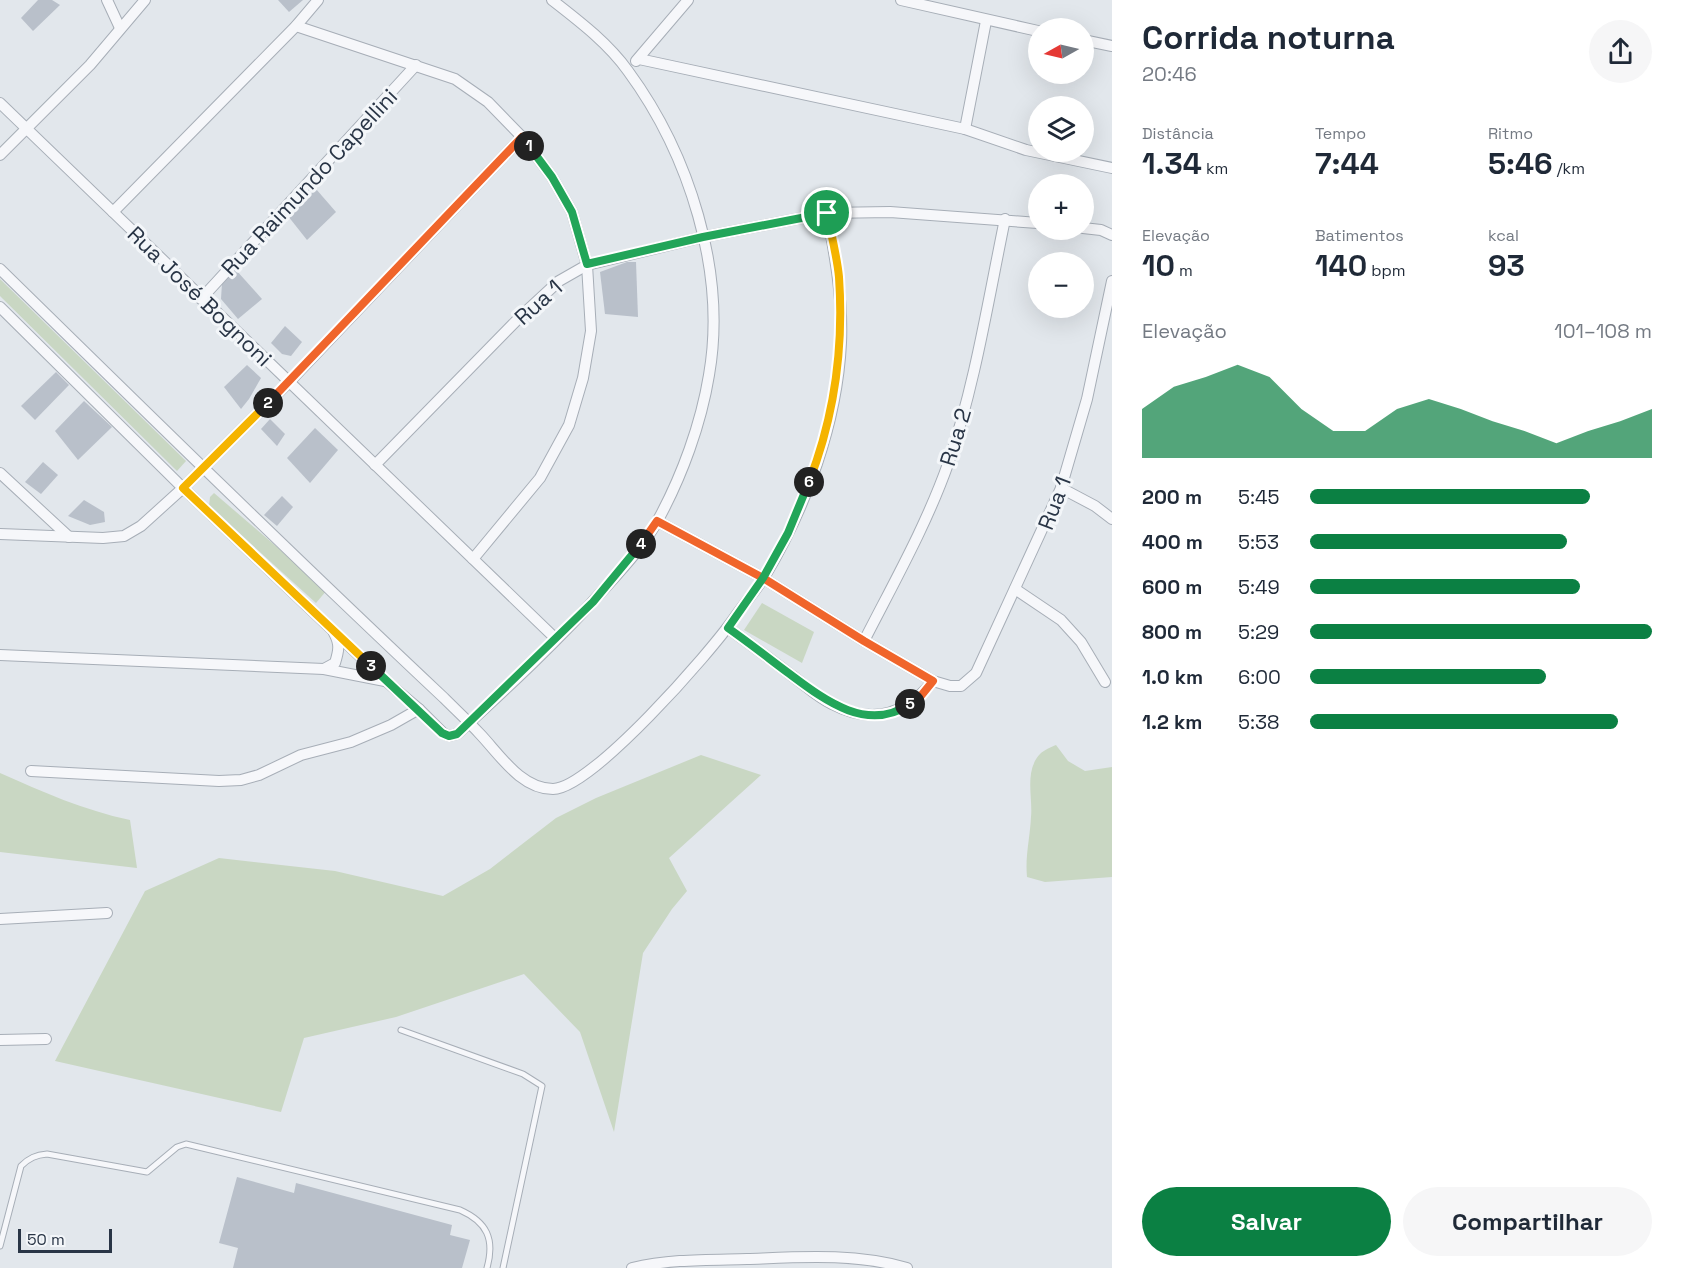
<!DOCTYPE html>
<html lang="pt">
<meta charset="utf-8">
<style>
:root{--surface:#fff;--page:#f6f6f7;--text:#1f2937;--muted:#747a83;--accent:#0b8043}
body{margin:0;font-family:"Space Grotesk",sans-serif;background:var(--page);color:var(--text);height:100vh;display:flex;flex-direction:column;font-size:22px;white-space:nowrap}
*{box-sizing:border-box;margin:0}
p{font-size:20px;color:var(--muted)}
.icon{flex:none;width:33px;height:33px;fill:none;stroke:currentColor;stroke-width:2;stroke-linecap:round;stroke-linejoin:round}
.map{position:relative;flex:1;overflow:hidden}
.details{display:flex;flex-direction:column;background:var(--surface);width:570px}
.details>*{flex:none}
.needle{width:39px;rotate:262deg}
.controls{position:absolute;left:1028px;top:18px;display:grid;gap:12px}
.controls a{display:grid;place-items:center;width:66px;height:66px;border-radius:50%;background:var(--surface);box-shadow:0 6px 24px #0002;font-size:30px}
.scale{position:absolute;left:18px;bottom:15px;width:94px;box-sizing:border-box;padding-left:6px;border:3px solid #293546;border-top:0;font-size:16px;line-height:21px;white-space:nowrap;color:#293546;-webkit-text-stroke:4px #f3f6f9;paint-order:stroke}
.pin{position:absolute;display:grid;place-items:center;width:51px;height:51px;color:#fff;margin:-26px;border:3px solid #fff;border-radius:50%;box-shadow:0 2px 6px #0007}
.km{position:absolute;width:30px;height:30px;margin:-15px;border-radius:50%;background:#222;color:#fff;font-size:16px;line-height:30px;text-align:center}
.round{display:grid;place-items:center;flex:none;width:63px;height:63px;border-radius:32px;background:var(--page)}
.overview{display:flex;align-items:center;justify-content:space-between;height:102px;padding:0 30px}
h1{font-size:33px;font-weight:600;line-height:45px}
.stats{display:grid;grid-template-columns:repeat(3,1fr);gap:9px;height:102px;padding:6px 30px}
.stats div{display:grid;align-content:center}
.stats b{font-size:30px;font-weight:600}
.stats small{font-size:16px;font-weight:400}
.stats p{font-size:16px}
.chart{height:168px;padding:12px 30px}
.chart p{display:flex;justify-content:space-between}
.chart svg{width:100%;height:108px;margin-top:6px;fill:var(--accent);opacity:.7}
.primary-button{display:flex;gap:12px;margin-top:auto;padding:12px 30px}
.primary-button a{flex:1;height:69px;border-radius:36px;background:var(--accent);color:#fff;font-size:24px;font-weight:600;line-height:69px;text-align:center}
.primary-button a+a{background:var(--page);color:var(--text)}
ul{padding:0 30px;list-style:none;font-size:20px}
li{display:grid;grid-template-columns:96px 72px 1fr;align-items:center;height:45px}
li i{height:15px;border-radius:8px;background:var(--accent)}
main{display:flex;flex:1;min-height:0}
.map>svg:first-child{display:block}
</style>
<main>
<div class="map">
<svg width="1112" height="1268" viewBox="0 0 1112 1268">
<rect width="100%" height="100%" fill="#e2e7ec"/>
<g fill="#c9d7c3">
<path d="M0,279L186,461L177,471L0,296Z"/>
<path d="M214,493L327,590L316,603L209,506L210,497Z"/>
<path d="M762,603L814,632L802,663L744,630Z"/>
<path d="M1056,745L1068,761L1085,771L1112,767V877L1045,882L1027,877C1025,856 1030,838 1031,817C1033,798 1024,771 1040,754C1044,750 1051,747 1056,745Z"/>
<path d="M701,755L761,775L669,858L687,891L672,909L643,953L614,1132L580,1032L524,974L396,1017L304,1038L281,1112L55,1061L145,891L219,858L335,871L443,896L490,869L556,818L596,798Z"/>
<path d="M0,773C43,792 83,810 130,820L137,868L0,852Z"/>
</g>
<g fill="#b9c0ca">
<path d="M38,0H52L60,5L33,31L21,18Z"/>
<path d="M278,0H303L289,12Z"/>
<path d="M316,189L336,212L307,240L288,216Z"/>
<path d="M627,262H636L638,317L605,314L600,272Z"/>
<path d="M236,270L262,299L238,319L221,299L222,283Z"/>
<path d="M285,326L302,342L291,356L282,354L271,343Z"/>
<path d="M247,365L261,378L249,399L241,409L224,387Z"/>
<path d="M56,372L69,385L35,420L21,406Z"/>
<path d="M84,401L112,427L78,460L55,431Z"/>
<path d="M270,419L285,434L277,446L261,429Z"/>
<path d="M315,428L338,450L310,483L287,458Z"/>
<path d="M43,462L58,475L41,494L25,482Z"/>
<path d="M282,496L293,507L277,526L264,515Z"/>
<path d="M84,500L104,512L105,522L90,525L68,516Z"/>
<path d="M237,1177L294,1193L296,1183L452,1225L450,1235L470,1240L462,1268H233L238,1248L219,1243Z"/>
</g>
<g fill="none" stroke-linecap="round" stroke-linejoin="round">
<defs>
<g id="lane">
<path d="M401,1030L523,1074L542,1086L503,1268"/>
<path d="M0,1246L21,1166C29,1158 36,1155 47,1154L147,1172L177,1147L186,1144L460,1210C487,1222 495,1239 487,1268"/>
</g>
<g id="street">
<path d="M107,0L120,28"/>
<path d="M901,0L1038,31"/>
<path d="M986,21L965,129L1026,150L1112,168"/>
<path d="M296,26L455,79L488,102L522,137L552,177L572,212L587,265L591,331L583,378L569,425L540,478L473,559"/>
<path d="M1083,40L1112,46"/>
<path d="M639,59L965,129"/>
<path d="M636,61L688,0"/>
<path d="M0,103L556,639"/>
<path d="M0,155L90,65L145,0"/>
<path d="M113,212L296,26L318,0"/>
<path d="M1083,228L1101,230L1112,235"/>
<path d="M0,269C147,413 294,557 444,698C456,710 469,722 480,734C500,755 521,789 553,789C591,789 711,652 735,617C745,603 756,590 765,576C806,507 837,424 841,343C843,299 835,256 827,213"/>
<path d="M201,299L416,65"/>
<path d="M0,307L183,488L387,682L419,709L443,733L449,736L457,734C508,687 559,640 605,588C624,567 645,544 658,520C682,476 701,424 709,375C727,272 689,154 628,71C608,43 579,21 552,0"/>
<path d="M375,465L519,318L559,281L587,265L703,237L827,213L890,212L1038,223"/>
<path d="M0,473L69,537"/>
<path d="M1061,488L1095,506L1112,519"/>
<path d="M657,521L763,578L864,641L933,681L950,686H961L976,673L1061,488L1087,399L1112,281"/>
<path d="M0,534L103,538L124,536L141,526L183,488L289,382L522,137"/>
<path d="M1015,589L1061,620L1081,642L1105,682"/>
<path d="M728,628C749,643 770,659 791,675C804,684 817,697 832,704C872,725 906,715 933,681"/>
<path d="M864,641C893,584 926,526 948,464C975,385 988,301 1005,219"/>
<path d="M0,655L324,669L385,681"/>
<path d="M324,669L335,663C339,650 340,644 334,633"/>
<path d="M31,771L219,781L241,780L259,775L301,755L351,742L391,725L419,709"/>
<path d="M0,919L107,913"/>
<path d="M0,1040L46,1039"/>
<path d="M632,1268C670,1259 708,1260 747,1259C801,1257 854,1253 907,1268"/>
</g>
</defs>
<use href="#lane" stroke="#a7aeb7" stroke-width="7"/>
<use href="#street" stroke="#a7aeb7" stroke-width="12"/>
<use href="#lane" stroke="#f6f7fa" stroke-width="5"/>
<use href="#street" stroke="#f6f7fa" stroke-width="10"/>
</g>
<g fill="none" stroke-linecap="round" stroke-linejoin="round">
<defs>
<path id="split-1" d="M529,146L552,177L572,212L587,264L703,237L827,213"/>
<path id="split-2" d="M268,403L522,137L529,146"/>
<path id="split-3" d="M268,403L183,488L371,666"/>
<path id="split-4" d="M371,666L442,733L449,736L457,734L593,602L641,544"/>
<path id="split-5" d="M641,544L657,521L763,578L864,641L933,681L920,697L910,704"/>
<path id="split-6" d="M809,482L788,533L763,578L728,628C748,642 767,657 787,672C822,698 866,734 910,704"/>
<path id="split-7" d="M809,482C835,415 844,349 839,277C837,256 831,234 827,213"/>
</defs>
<use href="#split-1" stroke="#fff" stroke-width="12"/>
<use href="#split-2" stroke="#fff" stroke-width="12"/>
<use href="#split-3" stroke="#fff" stroke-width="12"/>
<use href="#split-4" stroke="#fff" stroke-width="12"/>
<use href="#split-5" stroke="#fff" stroke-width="12"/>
<use href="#split-6" stroke="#fff" stroke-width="12"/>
<use href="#split-7" stroke="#fff" stroke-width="12"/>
<use href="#split-1" stroke="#22a559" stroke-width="8"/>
<use href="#split-2" stroke="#f0652b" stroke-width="8"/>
<use href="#split-3" stroke="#f5b400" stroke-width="8"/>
<use href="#split-4" stroke="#22a559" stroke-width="8"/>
<use href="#split-5" stroke="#f0652b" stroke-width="8"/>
<use href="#split-6" stroke="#22a559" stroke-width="8"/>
<use href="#split-7" stroke="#f5b400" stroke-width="8"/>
</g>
<g text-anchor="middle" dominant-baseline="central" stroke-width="6" stroke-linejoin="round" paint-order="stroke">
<g font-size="22" fill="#293546" stroke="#f3f6f9">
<text transform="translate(309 182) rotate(-47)">Rua Raimundo Capellini</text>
<text transform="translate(200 296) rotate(44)">Rua José Bognoni</text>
<text transform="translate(538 302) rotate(-42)">Rua 1</text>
<text transform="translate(955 437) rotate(-73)">Rua 2</text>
<text transform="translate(1054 503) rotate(-69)">Rua 1</text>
</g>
</g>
</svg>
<div class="controls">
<a><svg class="needle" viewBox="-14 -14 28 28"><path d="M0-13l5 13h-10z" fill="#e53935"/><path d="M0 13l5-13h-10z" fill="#747a83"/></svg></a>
<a><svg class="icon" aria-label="layers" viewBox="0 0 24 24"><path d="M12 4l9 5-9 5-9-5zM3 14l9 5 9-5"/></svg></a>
<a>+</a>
<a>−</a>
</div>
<div class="scale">50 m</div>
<div class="pin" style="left:827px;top:213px;background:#1e9e55"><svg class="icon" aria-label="arrive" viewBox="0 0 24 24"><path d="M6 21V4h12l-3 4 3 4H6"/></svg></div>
<b class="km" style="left:529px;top:146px">1</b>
<b class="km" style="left:268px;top:403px">2</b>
<b class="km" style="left:371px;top:666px">3</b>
<b class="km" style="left:641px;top:544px">4</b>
<b class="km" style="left:910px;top:704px">5</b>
<b class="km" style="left:809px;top:482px">6</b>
</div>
<section class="details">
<div class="overview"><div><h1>Corrida noturna</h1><p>20:46</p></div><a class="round"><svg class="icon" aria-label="share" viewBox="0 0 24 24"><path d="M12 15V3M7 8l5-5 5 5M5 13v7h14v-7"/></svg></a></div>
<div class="stats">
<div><p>Distância</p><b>1.34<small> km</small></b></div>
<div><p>Tempo</p><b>7:44</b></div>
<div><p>Ritmo</p><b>5:46<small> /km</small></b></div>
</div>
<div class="stats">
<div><p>Elevação</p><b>10<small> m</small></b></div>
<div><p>Batimentos</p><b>140<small> bpm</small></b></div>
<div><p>kcal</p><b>93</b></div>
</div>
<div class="chart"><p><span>Elevação</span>101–108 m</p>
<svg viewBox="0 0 160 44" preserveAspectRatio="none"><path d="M0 44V24L10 15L20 11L30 6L40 11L50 24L60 33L70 33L80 24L90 20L100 24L110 29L120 33L130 38L140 33L150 29L160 24V44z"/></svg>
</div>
<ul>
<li><b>200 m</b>5:45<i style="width:82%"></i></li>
<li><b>400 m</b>5:53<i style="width:75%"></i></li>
<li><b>600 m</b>5:49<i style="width:79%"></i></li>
<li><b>800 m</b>5:29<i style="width:100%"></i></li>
<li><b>1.0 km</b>6:00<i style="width:69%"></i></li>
<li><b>1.2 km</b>5:38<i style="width:90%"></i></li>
</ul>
<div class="primary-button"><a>Salvar</a><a>Compartilhar</a></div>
</section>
</main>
